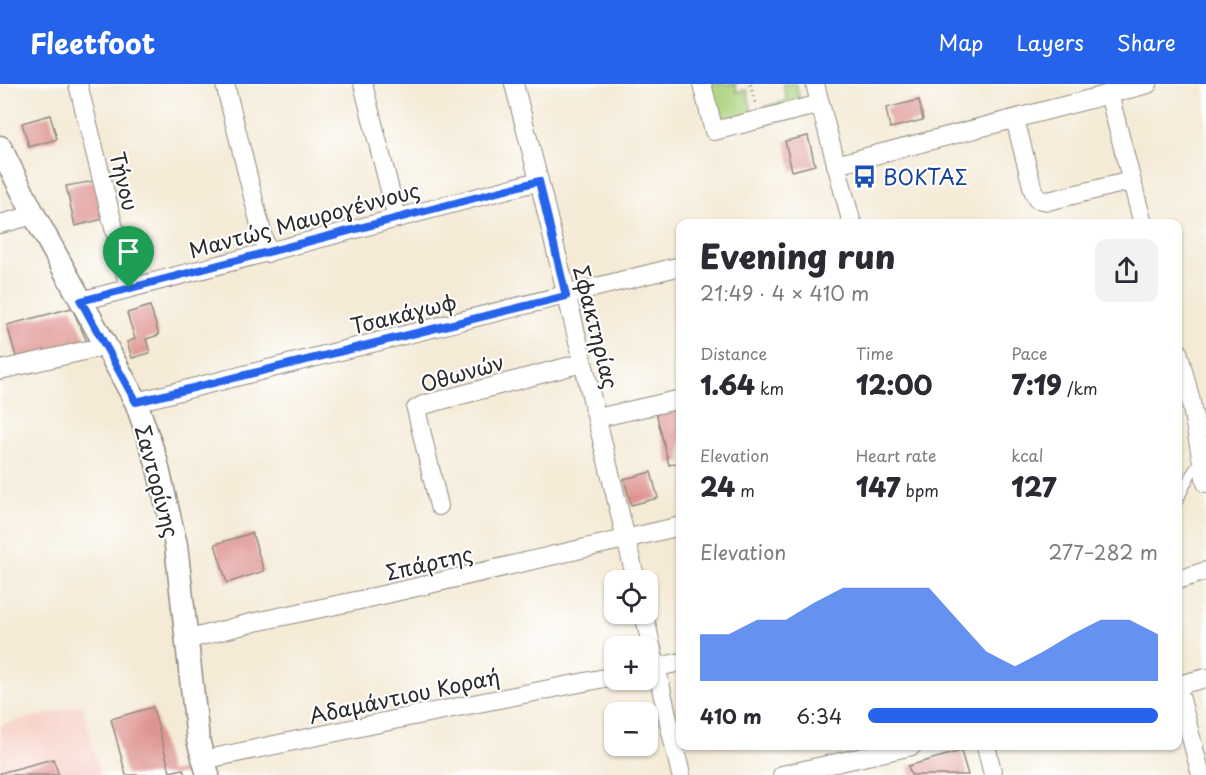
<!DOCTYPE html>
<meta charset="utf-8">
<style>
:root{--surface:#fff;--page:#f2f2f3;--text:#2b2b33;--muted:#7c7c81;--accent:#2563eb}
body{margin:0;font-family:"Playpen Sans",sans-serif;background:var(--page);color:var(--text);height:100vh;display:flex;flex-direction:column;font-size:22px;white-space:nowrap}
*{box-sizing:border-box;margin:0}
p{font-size:20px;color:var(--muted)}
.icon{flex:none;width:33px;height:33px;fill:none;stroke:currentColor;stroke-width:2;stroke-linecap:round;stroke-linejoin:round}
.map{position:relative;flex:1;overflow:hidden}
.sheet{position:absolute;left:676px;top:135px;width:506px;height:531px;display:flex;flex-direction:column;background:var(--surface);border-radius:12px;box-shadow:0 2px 4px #0004}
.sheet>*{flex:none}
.tools{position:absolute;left:604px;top:486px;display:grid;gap:12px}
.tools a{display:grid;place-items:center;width:54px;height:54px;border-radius:12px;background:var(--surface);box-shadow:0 2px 4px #0004;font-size:30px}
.pin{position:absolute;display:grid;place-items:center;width:51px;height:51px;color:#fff;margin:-62px -26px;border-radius:50% 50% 50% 0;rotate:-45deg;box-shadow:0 0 6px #0007}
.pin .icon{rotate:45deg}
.round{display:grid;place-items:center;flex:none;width:63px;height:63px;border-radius:12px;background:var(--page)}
.summary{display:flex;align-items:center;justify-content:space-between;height:102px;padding:0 24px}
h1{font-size:33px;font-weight:800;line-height:45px}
.figures{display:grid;grid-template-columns:repeat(3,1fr);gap:9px;height:102px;padding:6px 24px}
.figures div{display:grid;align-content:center}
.figures b{font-size:26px;font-weight:800}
.figures small{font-size:16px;font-weight:400}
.figures p{font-size:16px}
.chart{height:168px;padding:12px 24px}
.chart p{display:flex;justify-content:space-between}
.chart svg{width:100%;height:108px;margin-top:6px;fill:var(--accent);opacity:.7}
ul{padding:0 24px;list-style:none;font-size:20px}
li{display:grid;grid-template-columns:96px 72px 1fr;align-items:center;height:45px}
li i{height:15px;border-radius:8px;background:var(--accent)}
header{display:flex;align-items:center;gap:36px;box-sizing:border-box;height:84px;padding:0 30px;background:var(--accent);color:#fff}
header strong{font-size:28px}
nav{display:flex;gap:33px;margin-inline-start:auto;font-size:21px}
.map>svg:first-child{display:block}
</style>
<header>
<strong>Fleetfoot</strong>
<nav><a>Map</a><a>Layers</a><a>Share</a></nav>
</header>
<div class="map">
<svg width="1206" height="691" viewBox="0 0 1206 691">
<rect width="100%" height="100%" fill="#fff"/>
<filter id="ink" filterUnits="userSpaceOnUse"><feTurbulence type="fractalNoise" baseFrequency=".0167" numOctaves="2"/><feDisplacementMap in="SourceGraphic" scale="12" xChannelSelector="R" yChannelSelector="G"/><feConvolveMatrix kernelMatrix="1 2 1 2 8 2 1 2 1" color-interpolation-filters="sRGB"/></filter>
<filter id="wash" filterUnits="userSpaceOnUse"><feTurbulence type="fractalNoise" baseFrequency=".008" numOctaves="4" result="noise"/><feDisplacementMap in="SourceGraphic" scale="24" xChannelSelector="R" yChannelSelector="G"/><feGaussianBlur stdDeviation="1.35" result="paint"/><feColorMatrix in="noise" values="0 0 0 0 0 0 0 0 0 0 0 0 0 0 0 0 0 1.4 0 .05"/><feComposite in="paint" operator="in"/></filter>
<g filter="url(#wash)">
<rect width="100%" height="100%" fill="#f4ead5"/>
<path fill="#f7d1c7" d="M83,621L100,691H0V641Z"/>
<g fill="#aad17c" stroke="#6a7e54" stroke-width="1.5">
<path d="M706,0H737L735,1L737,8L747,6L753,33L717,43Z"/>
<path d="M783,0H796L801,21L766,30L764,23L787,17Z"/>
</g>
<g id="blocks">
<g fill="#de9592">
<path d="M919,16L923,36L890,44L886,24Z"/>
<path d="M50,31L57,55L29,63L22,39Z"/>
<path d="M808,52L815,81L792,87L785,57Z"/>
<path d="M94,97L103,135L75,142L66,102Z"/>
<path d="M150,222L159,251L146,255L150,269L132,274L127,258L135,255L127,229Z"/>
<path d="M72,224L88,260L18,279L7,241Z"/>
<path d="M681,323V378L669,381L656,328Z"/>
<path d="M651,388L658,414L631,421L624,395Z"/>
<path d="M252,449L264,487L227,499L215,460Z"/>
<path d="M153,623L170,688L183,685L185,691H126L111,635Z"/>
<path d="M961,667L968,691H911L908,682Z"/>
<path d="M53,675L59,691H0V689Z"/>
</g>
</g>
</g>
<g filter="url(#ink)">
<use href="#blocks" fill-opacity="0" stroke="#908a80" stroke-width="1.5"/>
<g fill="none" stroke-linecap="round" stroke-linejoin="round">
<defs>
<path id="service" d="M1178,417L1191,390L1201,375"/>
<g id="minor">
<path d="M78,0L129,204"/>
<path d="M225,0L267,169"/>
<path d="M363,0L397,134"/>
<path d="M514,0L539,97L636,496"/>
<path d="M702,0L714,47L820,20"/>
<path d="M815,0L852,140"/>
<path d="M1109,10L1143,140"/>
<path d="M1015,35L1033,106L1037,115L1048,117L1131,97"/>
<path d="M836,81L1148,0"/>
<path d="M0,140L34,131"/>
<path d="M81,217L539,97"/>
<path d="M1178,267L1190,313L1206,399"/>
<path d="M0,286L106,262"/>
<path d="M136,318L681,182"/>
<path d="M597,334L681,315"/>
<path d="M439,422L416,325L423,321L582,279"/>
<path d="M1178,496L1206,487"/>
<path d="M644,530L681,691"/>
<path d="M186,556L255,538L365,515L681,442"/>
<path d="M648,585L681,578"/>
<path d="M1178,601L1206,594"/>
<path d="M1178,604L1201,691"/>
<path d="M986,662L993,691"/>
<path d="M203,676L413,632L615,592"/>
<path d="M782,691L912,662"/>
</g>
<path id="tertiary" d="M0,63L34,131L106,262L136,318L156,376L176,461L198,656L208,691"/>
</defs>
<use href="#service" stroke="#908a80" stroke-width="11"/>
<use href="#minor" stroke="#908a80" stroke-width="20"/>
<use href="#tertiary" stroke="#908a80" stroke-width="25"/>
<path stroke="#908a80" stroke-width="4" stroke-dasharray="1.5 4.5" stroke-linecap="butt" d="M750,0L756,20"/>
<use href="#service" stroke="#fff" stroke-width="9"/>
<use href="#minor" stroke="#fff" stroke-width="18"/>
<use href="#tertiary" stroke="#fff" stroke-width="22"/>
</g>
</g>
<g fill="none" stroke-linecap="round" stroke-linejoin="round" filter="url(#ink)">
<defs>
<path id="route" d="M539,97L566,212L136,318L81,217Z"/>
</defs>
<use href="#route" stroke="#fff" stroke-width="12"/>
<use href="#route" stroke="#2563eb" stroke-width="8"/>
</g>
<defs>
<symbol id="bus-bare" viewBox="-9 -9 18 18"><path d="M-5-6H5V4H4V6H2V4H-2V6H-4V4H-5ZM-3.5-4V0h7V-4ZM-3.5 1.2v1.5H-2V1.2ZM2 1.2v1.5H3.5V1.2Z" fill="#1a4fb4" stroke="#fff" stroke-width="2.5" paint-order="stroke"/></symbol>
</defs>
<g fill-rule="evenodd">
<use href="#bus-bare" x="848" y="76" width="33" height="33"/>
</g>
<g text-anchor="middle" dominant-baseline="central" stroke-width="4.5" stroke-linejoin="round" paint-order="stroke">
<g font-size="21" fill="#164399" stroke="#fff" text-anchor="start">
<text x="883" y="92">ΒΟΚΤΑΣ</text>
</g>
<g font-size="21" fill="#2b2b2b" stroke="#fff">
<text transform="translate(125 97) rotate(76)">Τήνου</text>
<text transform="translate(304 135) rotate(-15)">Μαντώς Μαυρογέννους</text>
<text transform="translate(403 229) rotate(-14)">Τσακάγωφ</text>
<text transform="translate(597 243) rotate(76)">Σφακτηρίας</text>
<text transform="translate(462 288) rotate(-16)">Οθωνών</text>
<text transform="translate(158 397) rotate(75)">Σαντορίνης</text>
<text transform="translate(429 478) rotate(-13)">Σπάρτης</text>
<text transform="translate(404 611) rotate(-12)">Αδαμάντιου Κοραή</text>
</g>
</g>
</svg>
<div class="tools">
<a><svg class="icon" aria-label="locate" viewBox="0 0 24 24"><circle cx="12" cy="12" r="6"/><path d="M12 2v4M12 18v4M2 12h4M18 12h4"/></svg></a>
<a>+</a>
<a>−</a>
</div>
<div class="pin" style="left:129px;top:204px;background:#1e9e55"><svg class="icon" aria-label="arrive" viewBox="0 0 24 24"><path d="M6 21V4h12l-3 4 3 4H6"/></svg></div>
<section class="sheet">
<div class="summary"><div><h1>Evening run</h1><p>21:49 · 4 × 410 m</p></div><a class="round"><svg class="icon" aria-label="share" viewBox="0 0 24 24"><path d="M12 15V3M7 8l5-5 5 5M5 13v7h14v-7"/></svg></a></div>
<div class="figures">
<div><p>Distance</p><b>1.64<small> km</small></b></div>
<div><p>Time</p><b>12:00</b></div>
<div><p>Pace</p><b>7:19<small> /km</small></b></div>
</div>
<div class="figures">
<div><p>Elevation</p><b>24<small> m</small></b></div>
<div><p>Heart rate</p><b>147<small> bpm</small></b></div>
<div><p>kcal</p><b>127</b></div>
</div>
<div class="chart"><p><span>Elevation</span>277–282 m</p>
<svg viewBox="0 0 160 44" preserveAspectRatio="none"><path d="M0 44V25L10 25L20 19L30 19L40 12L50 6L60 6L70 6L80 6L90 19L100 32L110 38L120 32L130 25L140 19L150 19L160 25V44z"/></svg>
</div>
<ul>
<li><b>410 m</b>6:34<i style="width:100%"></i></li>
</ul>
</section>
</div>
